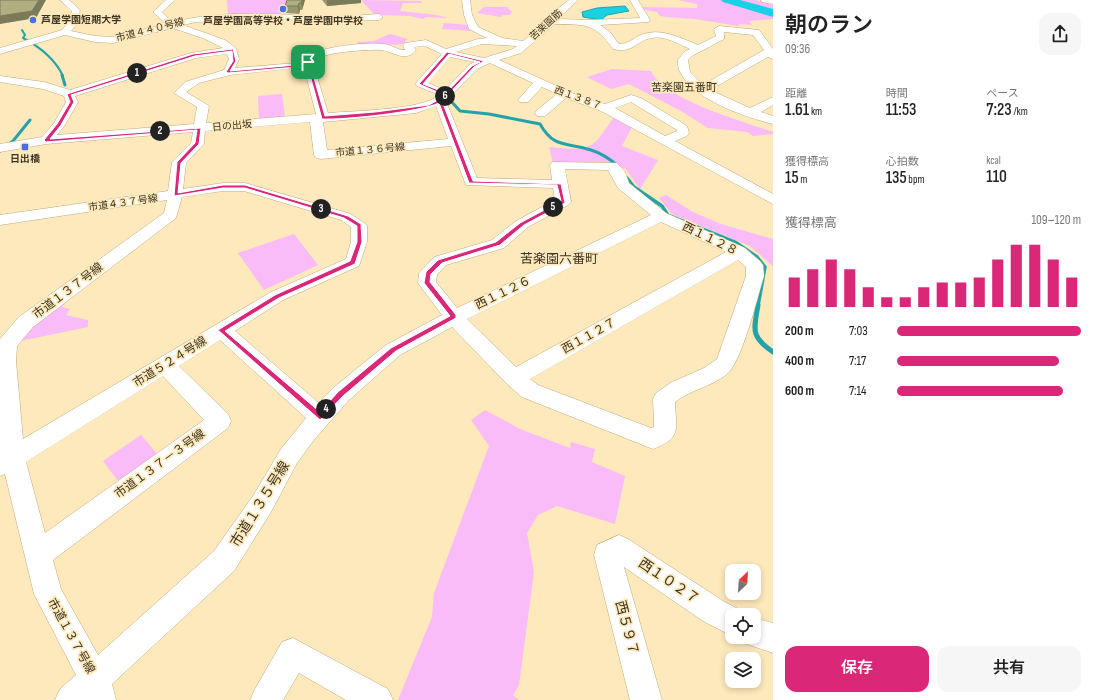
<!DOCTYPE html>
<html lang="ja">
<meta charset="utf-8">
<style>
:root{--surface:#fff;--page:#f6f6f6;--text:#222;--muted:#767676;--accent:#db2777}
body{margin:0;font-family:"Sofia Sans Condensed","Noto Sans JP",sans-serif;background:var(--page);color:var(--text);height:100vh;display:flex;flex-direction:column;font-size:15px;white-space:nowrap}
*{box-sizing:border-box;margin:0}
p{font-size:13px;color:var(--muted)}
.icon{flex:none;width:22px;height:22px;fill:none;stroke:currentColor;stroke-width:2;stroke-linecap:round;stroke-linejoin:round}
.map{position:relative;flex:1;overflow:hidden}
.panel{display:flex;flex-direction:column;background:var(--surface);width:320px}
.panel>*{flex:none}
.needle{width:26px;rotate:25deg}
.buttons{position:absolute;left:725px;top:564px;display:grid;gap:8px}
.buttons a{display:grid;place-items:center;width:36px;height:36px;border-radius:8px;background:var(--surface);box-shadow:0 2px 6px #0003;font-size:20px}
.pin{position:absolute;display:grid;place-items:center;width:34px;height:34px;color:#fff;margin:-17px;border-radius:8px;box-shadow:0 2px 6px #0006}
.km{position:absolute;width:20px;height:20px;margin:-10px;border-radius:50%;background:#222;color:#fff;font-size:11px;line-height:20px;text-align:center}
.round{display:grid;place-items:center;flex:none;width:42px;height:42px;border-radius:12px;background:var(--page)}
.overview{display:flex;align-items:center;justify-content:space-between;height:68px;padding:0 12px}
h1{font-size:22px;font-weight:600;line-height:30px}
.stats{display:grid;grid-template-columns:repeat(3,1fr);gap:6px;height:68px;padding:4px 12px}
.stats div{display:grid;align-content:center}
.stats b{font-size:17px;font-weight:600}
.stats small{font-size:11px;font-weight:400}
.stats p{font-size:11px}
.chart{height:112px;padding:8px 12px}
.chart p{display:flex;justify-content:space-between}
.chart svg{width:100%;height:72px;margin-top:4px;stroke:var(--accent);stroke-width:6}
.action{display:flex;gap:8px;margin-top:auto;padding:8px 12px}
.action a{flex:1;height:46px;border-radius:12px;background:var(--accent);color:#fff;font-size:16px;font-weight:600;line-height:46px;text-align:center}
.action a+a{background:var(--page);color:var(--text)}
ul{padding:0 12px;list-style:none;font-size:13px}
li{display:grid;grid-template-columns:64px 48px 1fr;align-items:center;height:30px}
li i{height:10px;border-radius:5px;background:var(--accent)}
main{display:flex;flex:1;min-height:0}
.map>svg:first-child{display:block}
</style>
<main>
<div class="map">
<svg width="773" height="700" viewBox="0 0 773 700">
<rect width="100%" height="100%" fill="#fde9bb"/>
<g fill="#fabbf9">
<path d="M227,0H288L283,14L228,15Z"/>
<path d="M361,0L421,1L422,3H403L400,11L437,15L448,18L426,17L423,19L410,16L375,15Z"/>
<path d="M678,0H755L773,5V19L749,21L752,25L740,24L738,26L695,19L666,17L660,16L657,12L645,10L642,7L697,8V4Z"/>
<path d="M484,7H507L512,12L510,15H503L501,17L477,13Z"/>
<path d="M444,23L469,25L472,31L442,29Z"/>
<path d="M390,34L408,39L405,41V44L359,47L357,42L374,41Z"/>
<path d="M612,69L651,71C662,99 745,122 773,132V134L753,136L747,132L708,128L681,111L629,84L611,89L587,77Z"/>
<path d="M282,94L285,117L259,119L258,96Z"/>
<path d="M614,117L632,127L622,146L658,160L640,189L626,169L608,162L553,163L549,147C591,151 591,151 614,117Z"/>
<path d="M666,195L693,212L721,224L773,239V266L750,246L672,214L659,198Z"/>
<path d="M294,234L318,265L264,290L238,253Z"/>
<path d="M67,300L62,307L70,309L66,315L88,320V327L16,342L21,335Z"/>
<path d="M485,410L520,429L570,448L571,442L595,449L592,462L625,476L615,524L557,506L538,515L527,533L534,572L519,685L513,695L519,700H398L432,617L434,593L489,446L471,420Z"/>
<path d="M141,435L157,454L118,481L103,461Z"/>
</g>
<path fill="#19d0e4" stroke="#24a2aa" d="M625,6L629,11L607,15L601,20L583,17L582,12L597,8Z"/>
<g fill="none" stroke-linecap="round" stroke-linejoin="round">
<path stroke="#24a2aa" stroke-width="2" d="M22,30L25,35L23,38C40,47 55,59 63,76"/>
<g stroke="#24a2aa" stroke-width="3">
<path d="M62,75L65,85"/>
<path d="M450,100L460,111L489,114L540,124C554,149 567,142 591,150C601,153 610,159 618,166"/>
<path d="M0,151L13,141L30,120"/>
</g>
<path stroke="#24a2aa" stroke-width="3.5" d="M627,178L634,187L662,206L668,215L735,242L757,257L765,267L758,306"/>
<path stroke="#24a2aa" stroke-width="5" d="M758,305C754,330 750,336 773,352"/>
<path fill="#19d0e4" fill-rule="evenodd" d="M721,0H740L773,9V17L723,2Z"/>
<defs>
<g id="minor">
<path d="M60,0H69L80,10L77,24L71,31L95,36L113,37L166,24L153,12L166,0H175L162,12L168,18L175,22C223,9 275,15 324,16C342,17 361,15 379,14L383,17L379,20L325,22L281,19L196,22L183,25L225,40L236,48L239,59L235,68L296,63C303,60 308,55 314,53C329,46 368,42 384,44C392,45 397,50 405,50L403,45L405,43L426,40L446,49L478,39L487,38L469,29L464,15L462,0H470L472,15L478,27L502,38L523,41L549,20L551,14L569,0H578L558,19L591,20L640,18L630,0H638L650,20L649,22L600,25L610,32L619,44C629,44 633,38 641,35C660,27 681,38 698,45L716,36L714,29L719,26L759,30L773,49V59L768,57L710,90L750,108L773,97V105L761,112L773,116V124C745,117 694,100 680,72C678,69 678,64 678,60L684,52L690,49C679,44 664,35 651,38C636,41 633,54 613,49C594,22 585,25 555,24L521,53L499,60L579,96L605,104L631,95L641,98L687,126L689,133L687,136L675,141L773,194V204L601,111L566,98L545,116H537L535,113L537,110L557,94L542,87L528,102H520L518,100L533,83L490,63L477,69L446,101L477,178L552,180L550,165L552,162L617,163L625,172L629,183L666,213L745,248L760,261L763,265L764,276C757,298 742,363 726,375C710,387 690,390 675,402C676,429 682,438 653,449L522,397L507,384L452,327L400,355L349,400L313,441L297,463L271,512L234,571L112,684L116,700H55L60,689L76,675L34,594L5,474L0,476V339L19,317L164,213L167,200L0,225V215L168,191L172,162L191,143L193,132L46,144L0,152V144L42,137L54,123L66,102L64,96L43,89L0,82V76L44,82L70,90L191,53L223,48L205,39L173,28L113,43L95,42L65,35L0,54V48L62,30L68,23L72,11ZM724,32L753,35L764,50L703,85L690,72L688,60L692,56L724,39ZM482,44L517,46L513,49L484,58L456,52ZM425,46L442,54L415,84L417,86L439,95C424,110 351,111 328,113L313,63C316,61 318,58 321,57C331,52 371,49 382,50C394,52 406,63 416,50L414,47ZM227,54L229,59L224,70L185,82L174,93L197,107L194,124L57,135L65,125L78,102L75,96L196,58ZM450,57L475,62L469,65L445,90L428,83ZM304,67L316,114L206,123L209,106L186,92L199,83L230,75ZM631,102L677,130V131L665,136L615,108ZM436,106L448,139L327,150L323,122L416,113ZM310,122L314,155L316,158L321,159L451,146L466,185L553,188L555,200L516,221L492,240L434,257L419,273L418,283L442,315L386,345L333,388L319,403L235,331L283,300L359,266L367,242V225L351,214L245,183H223L183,189L186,163L204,144L205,131ZM565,169L608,170L618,188L651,215L457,308L436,282L437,275L446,265L504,248L528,227L568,205L571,202ZM223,191H244L341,220L351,227V242L346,259L271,292L23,439L16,361L17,346L33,327L176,218L182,197ZM661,222L726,252L516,367L467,319ZM738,260L746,267V276L717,359L704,368L672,382L656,393L653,399L654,427L651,428L538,385L530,379ZM220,340L306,418L281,449L253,496L214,551L98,655L61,589L53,560L228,428L231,421L228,414L179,366ZM163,376L204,420L45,533L26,462Z"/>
<path d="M761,0H773V4L762,2Z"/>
<path d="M619,535L628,539L723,601L742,611L744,615H732V636L703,621L624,567L662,700H630L594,555L597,545Z"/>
<path d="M754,618L773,623V653L744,643L741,637H754Z"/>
<path d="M293,638L388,689L393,700H346L299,673L283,700H250L255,689L282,642Z"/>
</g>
</defs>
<use href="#minor" stroke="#beab7e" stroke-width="1"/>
<use href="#minor" fill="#fff" fill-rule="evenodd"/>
</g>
<g fill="#97966f">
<path d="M305,0L302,10H300L299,14L286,13L285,6Z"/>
<path d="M322,0H361V3L327,6Z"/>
</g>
<g fill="#7b7a5a">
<path d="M39,0H46L36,18L0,24V16Z"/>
<path d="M302,0H305L302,10L301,3Z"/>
<path d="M327,0H361V3L327,6Z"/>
<path d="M299,3L300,10L299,14L298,6Z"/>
</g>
<g fill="#b0af81" stroke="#7b7a5a">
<path d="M0,0H39L32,11L0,16Z"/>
<path d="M287,0H302L301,3H299L298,6H285Z"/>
</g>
<path fill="#db2777" stroke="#fff" fill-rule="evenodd" d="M233,49L236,61L230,71L296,65L309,61L325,116L375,112L429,105L438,100L444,95L419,84L447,52L484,61L474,67L442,101L473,181L561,184L565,203L524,225L500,245L442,263L431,274L430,282L456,315V318L396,351L343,396L320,420L218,330L275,295L350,261L357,242V226L344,218L245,188H223L174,196L177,162L195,143L197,130L46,142L44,140L57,124L70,102L67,94L193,54ZM232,51L233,61L226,72L228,73L297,67L307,64L322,119C345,120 419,112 439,103L469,183L557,185L561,201L520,223L496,242L438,260L426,272L424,283L450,316L391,348L338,392L320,412L225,331L279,298L355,264L362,242L361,224L348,216L245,185H223L178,193L181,163L199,144L201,128L50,139L61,125L74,102L71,95L195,56ZM449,54L480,62L472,66L446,93L423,84Z"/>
<g fill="#496fe2" stroke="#fde9bb" stroke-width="1.5">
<circle cx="283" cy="9" r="4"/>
<circle cx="33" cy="20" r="4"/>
<rect x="21" y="143" width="8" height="8" rx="2"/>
</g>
<g text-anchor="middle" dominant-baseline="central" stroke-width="3.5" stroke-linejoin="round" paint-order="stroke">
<g font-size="10" font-weight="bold" fill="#3d3523" stroke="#fde9bb">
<text x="41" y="20" text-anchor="start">芦屋学園短期大学</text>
<text x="283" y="21">芦屋学園高等学校・芦屋学園中学校</text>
<text x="25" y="159">日出橋</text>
</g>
<g font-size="10" fill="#3d3523" stroke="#fde9bb">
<text transform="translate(546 25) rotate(-42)">苦楽園筋</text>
<text transform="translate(150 30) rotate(-14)">市道４４０号線</text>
<text transform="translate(578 98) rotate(20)">西１３８７</text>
<text transform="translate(232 126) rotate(-5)">日の出坂</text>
<text transform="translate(370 150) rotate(-5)">市道１３６号線</text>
<text transform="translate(123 203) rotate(-8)">市道４３７号線</text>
</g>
<g font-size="11" fill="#3d3523" stroke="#fde9bb">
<text x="684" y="87">苦楽園五番町</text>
</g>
<g font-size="12" fill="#3d3523" stroke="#fde9bb">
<text transform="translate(710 239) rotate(26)">西１１２８</text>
<text transform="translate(68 291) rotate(-37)">市道１３７号線</text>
<text transform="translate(503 293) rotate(-26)">西１１２６</text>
<text transform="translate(589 336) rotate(-29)">西１１２７</text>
<text transform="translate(170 362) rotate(-32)">市道５２４号線</text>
<text transform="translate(160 464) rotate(-36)">市道１３７－３号線</text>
<text transform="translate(71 636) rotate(61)">市道１３７号線</text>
</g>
<g font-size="13" fill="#3d3523" stroke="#fde9bb">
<text x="559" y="259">苦楽園六番町</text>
</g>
<g font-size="14" fill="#3d3523" stroke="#fde9bb">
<text transform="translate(260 504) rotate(-58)">市道１３５号線</text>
<text transform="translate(669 581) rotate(34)">西１０２７</text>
<text transform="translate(627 628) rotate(75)">西５９７</text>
</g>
</g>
</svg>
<div class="buttons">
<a><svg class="needle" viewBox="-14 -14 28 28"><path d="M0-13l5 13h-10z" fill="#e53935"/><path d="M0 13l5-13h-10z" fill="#767676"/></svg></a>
<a><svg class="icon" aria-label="locate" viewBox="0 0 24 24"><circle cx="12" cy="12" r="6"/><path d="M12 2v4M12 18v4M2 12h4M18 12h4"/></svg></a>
<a><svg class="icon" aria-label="layers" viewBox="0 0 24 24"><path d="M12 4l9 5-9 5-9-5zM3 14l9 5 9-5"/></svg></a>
</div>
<div class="pin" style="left:308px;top:62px;background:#1e9e55"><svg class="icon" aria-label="arrive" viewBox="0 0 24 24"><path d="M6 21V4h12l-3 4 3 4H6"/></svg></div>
<b class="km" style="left:137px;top:73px">1</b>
<b class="km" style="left:160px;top:131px">2</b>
<b class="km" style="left:321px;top:209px">3</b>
<b class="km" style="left:326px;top:409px">4</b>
<b class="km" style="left:553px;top:207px">5</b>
<b class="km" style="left:445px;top:96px">6</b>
</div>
<section class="panel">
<div class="overview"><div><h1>朝のラン</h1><p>09:36</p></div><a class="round"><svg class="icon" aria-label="share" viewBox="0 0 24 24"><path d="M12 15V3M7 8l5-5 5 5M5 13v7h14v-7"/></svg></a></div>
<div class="stats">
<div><p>距離</p><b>1.61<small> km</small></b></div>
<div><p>時間</p><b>11:53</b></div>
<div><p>ペース</p><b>7:23<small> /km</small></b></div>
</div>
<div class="stats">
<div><p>獲得標高</p><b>15<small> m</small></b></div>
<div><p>心拍数</p><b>135<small> bpm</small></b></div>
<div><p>kcal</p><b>110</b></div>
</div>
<div class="chart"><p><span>獲得標高</span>109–120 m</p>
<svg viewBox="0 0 160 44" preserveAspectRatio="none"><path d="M5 44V26M15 44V21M25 44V15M35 44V21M45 44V32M55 44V38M65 44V38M75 44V32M85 44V29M95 44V29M105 44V26M115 44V15M125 44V6M135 44V6M145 44V15M155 44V26"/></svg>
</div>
<ul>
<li><b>200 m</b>7:03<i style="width:100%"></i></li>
<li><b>400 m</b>7:17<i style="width:88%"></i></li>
<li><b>600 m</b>7:14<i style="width:90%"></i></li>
</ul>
<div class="action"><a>保存</a><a>共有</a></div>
</section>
</main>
